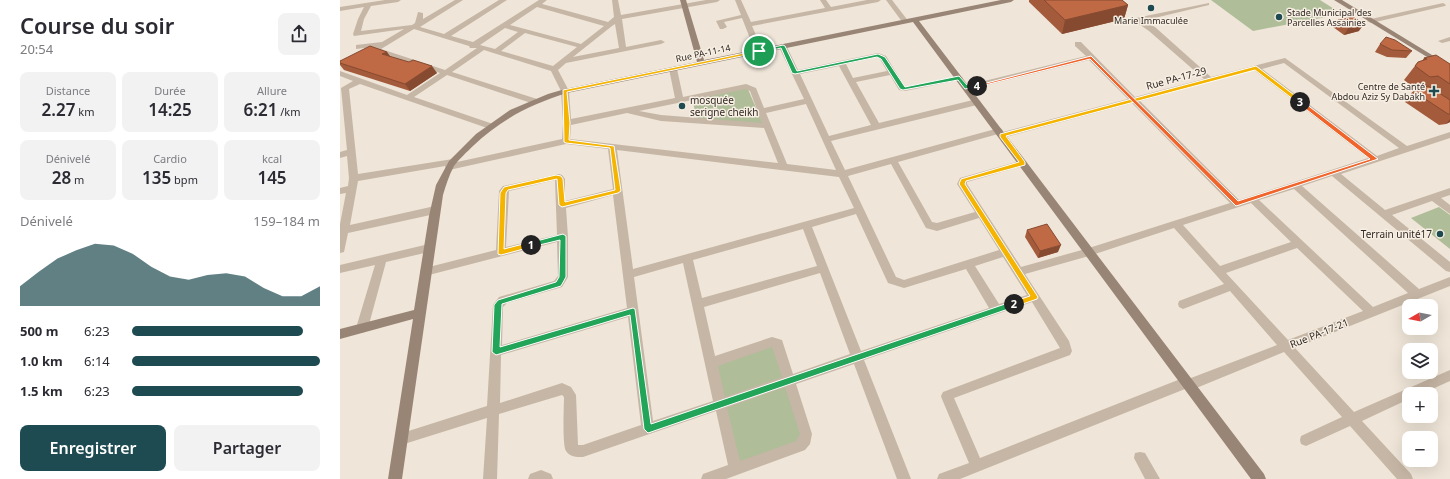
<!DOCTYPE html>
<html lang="fr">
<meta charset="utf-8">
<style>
:root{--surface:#fff;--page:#f2f2f3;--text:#2b2b33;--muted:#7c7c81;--accent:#1e4b51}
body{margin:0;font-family:"Noto Sans",sans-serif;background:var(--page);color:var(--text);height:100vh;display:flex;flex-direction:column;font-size:15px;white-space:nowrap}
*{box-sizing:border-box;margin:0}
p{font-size:13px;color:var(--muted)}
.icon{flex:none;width:22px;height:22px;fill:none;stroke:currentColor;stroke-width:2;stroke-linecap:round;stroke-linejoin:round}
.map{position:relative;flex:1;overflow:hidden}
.panel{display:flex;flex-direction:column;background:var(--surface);width:340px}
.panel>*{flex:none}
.needle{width:26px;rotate:261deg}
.buttons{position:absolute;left:1062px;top:299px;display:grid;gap:8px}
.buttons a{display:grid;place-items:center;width:36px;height:36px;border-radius:8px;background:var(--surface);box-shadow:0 4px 16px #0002;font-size:20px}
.pin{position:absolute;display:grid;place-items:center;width:34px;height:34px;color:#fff;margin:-17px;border:2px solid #fff;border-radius:50%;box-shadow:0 1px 4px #0007}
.km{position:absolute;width:20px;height:20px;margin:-10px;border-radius:50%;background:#222;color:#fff;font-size:11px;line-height:20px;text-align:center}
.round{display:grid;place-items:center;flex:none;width:42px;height:42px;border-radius:8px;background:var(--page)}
.headline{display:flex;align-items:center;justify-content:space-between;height:68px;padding:0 20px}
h1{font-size:22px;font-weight:600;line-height:30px}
.figures{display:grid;grid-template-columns:repeat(3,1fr);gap:6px;height:68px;padding:4px 20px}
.figures div{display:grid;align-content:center;border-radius:8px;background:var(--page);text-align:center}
.figures b{font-size:17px;font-weight:600}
.figures small{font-size:11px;font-weight:400}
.figures p{font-size:11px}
.chart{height:112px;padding:8px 20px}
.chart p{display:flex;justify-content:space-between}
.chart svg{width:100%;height:72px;margin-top:4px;fill:var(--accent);opacity:.7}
.primary-button{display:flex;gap:8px;margin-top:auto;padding:8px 20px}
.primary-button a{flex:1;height:46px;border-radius:8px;background:var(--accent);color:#fff;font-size:16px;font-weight:600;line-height:46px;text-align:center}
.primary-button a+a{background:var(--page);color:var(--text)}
ul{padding:0 20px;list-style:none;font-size:13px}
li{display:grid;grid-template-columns:64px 48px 1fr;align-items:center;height:30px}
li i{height:10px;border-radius:5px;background:var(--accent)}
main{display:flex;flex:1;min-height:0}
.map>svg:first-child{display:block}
</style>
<main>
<section class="panel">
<div class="headline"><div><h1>Course du soir</h1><p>20:54</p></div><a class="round"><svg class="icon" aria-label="share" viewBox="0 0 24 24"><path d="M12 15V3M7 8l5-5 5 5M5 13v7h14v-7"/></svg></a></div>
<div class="figures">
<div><p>Distance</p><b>2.27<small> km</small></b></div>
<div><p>Durée</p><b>14:25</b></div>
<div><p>Allure</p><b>6:21<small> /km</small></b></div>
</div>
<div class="figures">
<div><p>Dénivelé</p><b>28<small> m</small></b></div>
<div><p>Cardio</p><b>135<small> bpm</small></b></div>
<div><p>kcal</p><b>145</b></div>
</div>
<div class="chart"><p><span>Dénivelé</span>159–184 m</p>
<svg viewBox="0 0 160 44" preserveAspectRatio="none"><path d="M0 44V32L10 23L20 15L30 10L40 6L50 7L60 12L70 20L80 26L90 28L100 25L110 24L120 26L130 33L140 38L150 38L160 32V44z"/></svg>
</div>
<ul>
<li><b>500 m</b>6:23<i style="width:91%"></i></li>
<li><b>1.0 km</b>6:14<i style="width:100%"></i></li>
<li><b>1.5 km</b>6:23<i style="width:91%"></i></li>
</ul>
<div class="primary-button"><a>Enregistrer</a><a>Partager</a></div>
</section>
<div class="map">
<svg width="1110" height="479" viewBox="0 0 1110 479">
<rect width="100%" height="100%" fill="#efe5d8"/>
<g fill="#afbd99">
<path d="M871,0H980L1002,14L913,31Z"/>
<path d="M407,87L423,124L357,119L352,98Z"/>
<path d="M1099,207L1110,215V249L1071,218Z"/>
<path d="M434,340L463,440L397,464L375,359Z"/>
</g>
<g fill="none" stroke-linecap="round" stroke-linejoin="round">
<g fill="#c6b6a5" fill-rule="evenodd">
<path d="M45,0H61L58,2L31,6L24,19L21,31L72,25L75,23L78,12L83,13V19L115,0H123L80,27L104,34L159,0H167L111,36L133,42L199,0H207L202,4L268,22L274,17L272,0H278L281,15L366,0H380L377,2L282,19L286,47L321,40L325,42L321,44L226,63L218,70L229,91L231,119L335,98L329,69L333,67L337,69L343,97L406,84L416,88L424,108L464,99L439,47L443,45L447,47L458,70L538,53L546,56L565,87L619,76L623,78L619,80L565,91L559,90L550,75L516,82L539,123L637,99L641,102L637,105L491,141L505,170L659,128L662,129L663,132L788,99L749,60L627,90L623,88L624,86L746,56L735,46V42H741L795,97L864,79L809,31L793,20L796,18L869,3V5L802,21L815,27L871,77L945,58L1067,146L1110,132V138L1001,174L1045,210L1110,188V195L1101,198L1110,205V214L1092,201L1052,215L1110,262V272L1106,271L992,176L962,186L1079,289L1110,277V286L955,348L1014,412L1110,370V381L1081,394H1069V399L1022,421L1071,474L1073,479H1057L1010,426L966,446L961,444L960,440L961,436L1002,417L944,352L849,391L845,389L620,479H597L599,474L629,463L602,399L601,396L603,392L720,348L692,302L524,360L571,479H557L514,364L456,384L472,434L470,444L465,450L386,479H361L363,474L388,465L376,411L243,457C236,457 230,457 226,451C222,444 224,407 224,397L222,395L159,414L157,479H143L147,418L61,445L56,443L55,439L56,435L147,406L153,305L159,297L214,281L218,276L217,242L85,276L81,275L80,272L81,269L156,250L159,191L163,186L219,174L222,175L225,179V201L273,189L268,149L226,144L109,170L106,169L105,166L18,181L10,225L95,206L100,210L95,214L8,233L4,252L0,253V224L6,193L0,194V188L8,186L9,178L7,156L0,158V152L7,150L1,88L13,81L0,76V71L67,95L100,73L35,52L29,53V49L33,47L16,49V45L42,42L64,29L14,36L13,34L18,19L24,7L0,11V7ZM197,7L264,26L241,44L170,25ZM275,24L279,48L233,57L272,26ZM165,28L178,32L155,49L140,45ZM74,29L129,46L130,48H137L105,70L41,49ZM185,33L237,47L213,66L161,51ZM144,50L211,71L221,91L223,123L222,139L117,162L113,159L18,174L9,89L20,84L150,129L154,126L153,124L74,97L107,75L191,103H197V99L112,72ZM537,57L540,59L547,71L513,78L506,64ZM944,63L1059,148L1037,156L922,69ZM499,66L531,125L489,136L460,74ZM914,70L1028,158L899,200L800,101ZM405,89L410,91L422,123L321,115L299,111ZM792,103L890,203L749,248L681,267L627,184V182L686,165L687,163L686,161L683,160L620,178L617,184L635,212L597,223L592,222L558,162L658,134L659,137L662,138ZM466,104L496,170L447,164L426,113ZM287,113L321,121L424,128L438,163L230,139L231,125ZM277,150L499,177L514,208L293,269ZM551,164L586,228L597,231L639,218L659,250L564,280L556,277L508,176ZM215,180L217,235L166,247L169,191ZM954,189L1068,293L1033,307L919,200ZM273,195L287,308L162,345L163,307L167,303L222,287L228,277V237L226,208ZM911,203L951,242L880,266L843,225ZM516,214L548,283L564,288L626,269L649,308L521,351L472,227ZM834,228L884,284L839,301L838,304L839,307L843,309L890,291L937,345L851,378L847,377L843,378L640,458L614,398L730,355L732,351L729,341L685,274L749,256ZM463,229L477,266L362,298L353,260ZM957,248L1023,311L948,340L886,273ZM663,257L687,295L659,304L635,266ZM343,263L373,401L313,421L294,277ZM480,273L510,354L453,374L442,340L432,337L375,356L364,307ZM288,317L301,425L243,445H238L236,395L231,387L222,383L160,403L161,355ZM432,347L442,377L385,397L378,366ZM445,387L460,434L456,441L400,461L387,408Z"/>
<path d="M395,0H401L411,22L485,8L480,0H486L491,7L527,0H541L538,2L412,26L423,51L419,53L415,51L402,18L384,22L387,27L383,29H380L376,21L401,15Z"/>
<path d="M546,0H552L569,22L567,23H563Z"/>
<path d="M1103,3L1106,5L1105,6L1031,23L1027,21L1031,19Z"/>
<path d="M1110,37V41L1102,43L1098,41Z"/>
<path d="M89,244L93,245L94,248L93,251L46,262L28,328L26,331L22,333L18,331L16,328L35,265L0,273V265Z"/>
<path d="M800,452L805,453L820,479H805L794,458L795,453Z"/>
<path d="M201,470L211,474L213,479H188L190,474Z"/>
</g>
<g fill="#998576" fill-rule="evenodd">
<path d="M340,0H346L364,60L661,0H674L671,2L579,21L924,474L926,479H911L573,22L227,93C191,104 160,120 133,146C127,152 119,159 114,166C109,175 106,185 103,195L62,479H48L73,319L0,339V329L74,310L89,216L96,185L109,161L136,134L170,110L208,94L225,89L357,62Z"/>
<path d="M994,0H1002L1110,66V71Z"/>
</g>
</g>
<g fill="#a45b3b">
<path d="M689,0H782L788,5L784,19L722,34L689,2Z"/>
<path d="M998,20L1019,31L1004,35L993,27Z"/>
<path d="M1040,44L1072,51L1066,58L1047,57L1035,52Z"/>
<path d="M47,52L50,57L97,73L70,91L4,70L0,65V61Z"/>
<path d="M1084,58L1110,64V122L1106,124L1099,125L1065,102L1073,91L1077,90L1064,80L1078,62L1082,61Z"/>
<path d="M687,230L718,252L698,258L685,237Z"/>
</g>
<g fill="#864a30">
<path d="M788,5L784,19L722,34L725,20Z"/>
<path d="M1024,24L1019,31L1004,35L1009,27Z"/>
<path d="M47,52L52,59L42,54Z"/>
<path d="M92,66L97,73L70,91L65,84Z"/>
<path d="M1110,119V122L1106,124Z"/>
<path d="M721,245L718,252L698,258L700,251Z"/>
</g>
<g fill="#bf6a45" stroke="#864a30">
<path d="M704,0H782L788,5L725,20Z"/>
<path d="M1013,17L1024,24L1009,27L998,20Z"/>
<path d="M1046,37L1055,40L1072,51L1052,50L1040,44Z"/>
<path d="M30,46L47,52L42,54L69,62L73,60L92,66L65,84L0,63V61Z"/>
<path d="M1096,55L1110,64V84L1098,76L1090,77L1075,66L1078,62L1087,59L1084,58Z"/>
<path d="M1088,86L1110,100V114H1108L1073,91Z"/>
<path d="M707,224L721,245L700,251L687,230Z"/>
</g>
<path fill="#f5b400" stroke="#fff" d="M419,50L421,52L227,92L230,123L229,140L274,146L281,191L278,193L222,207L219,205L217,179L168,190L166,193L164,249L191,242L195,245L191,247L161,255L158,254L160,193L164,187L216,175L221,176L223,179L225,202L275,190L270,148L226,143L224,142L223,90Z"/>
<path fill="#22a559" stroke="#fff" d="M223,234L226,236V277L221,286L162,304L160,347L293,308L295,309L311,424L674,301L678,304L677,306L308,433L304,429L290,315L156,355L152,352L154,305L158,300L216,282L219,277L220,240L191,247L189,246V243Z"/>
<path fill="#f5b400" stroke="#fff" d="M916,66L962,101V103H958L915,70L666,136L685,162V165L626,181L625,184L698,297L697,299L674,307L672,306V302L690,296L619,184L621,179L679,162L660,137V134Z"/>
<path fill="#f0652b" stroke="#fff" d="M751,56L898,201L1030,159L958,103V101H962L1038,159L896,206L750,59L637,87L635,86Z"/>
<path fill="#22a559" stroke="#fff" d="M443,45L445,46L457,71L538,54L545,57L565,87L619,76L628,86L637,84L640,86L625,89L618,80L563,90L560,89L541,59L537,57L455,74L452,73L441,48L419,53L417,51Z"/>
<g fill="#1e4b51" stroke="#f7efe3" stroke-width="1.5">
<circle cx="811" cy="8" r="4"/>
<circle cx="939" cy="17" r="4"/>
<path d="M1092 85h4v4h4v4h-4v4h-4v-4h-4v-4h4z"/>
<circle cx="342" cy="106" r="4"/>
<circle cx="1100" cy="234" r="4"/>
</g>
<g text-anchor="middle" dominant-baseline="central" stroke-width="3" stroke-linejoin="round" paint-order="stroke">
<g font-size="9" fill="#322a25" stroke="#f7efe3" text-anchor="start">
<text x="947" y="12">Stade Municipal des<tspan x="947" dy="10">Parcelles Assainies</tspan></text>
<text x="811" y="20" text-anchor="middle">Marie Immaculée</text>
<text x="1085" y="86" text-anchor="end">Centre de Santé<tspan x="1085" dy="10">Abdou Aziz Sy Dabakh</tspan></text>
</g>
<g font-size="9" fill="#322a25" stroke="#f7efe3">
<text transform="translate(363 53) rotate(-12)">Rue PA-11-14</text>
</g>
<g font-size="10" fill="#322a25" stroke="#f7efe3">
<text transform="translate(836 78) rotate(-15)">Rue PA-17-29</text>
<text transform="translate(979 333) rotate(-22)">Rue PA-17-21</text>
</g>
<g font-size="10" fill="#322a25" stroke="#f7efe3" text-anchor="start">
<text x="350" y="100">mosquée<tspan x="350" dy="12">serigne cheikh</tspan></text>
<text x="1092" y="234" text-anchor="end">Terrain unité17</text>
</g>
</g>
</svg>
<div class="buttons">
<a><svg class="needle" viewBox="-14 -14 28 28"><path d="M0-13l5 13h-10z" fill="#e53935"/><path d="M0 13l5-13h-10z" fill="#7c7c81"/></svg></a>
<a><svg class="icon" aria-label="layers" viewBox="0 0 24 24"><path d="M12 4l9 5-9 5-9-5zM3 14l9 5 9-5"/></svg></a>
<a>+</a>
<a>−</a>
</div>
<div class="pin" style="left:419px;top:51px;background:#1e9e55"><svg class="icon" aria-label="arrive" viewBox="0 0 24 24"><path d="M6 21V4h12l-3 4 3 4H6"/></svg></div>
<b class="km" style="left:191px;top:245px">1</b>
<b class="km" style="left:674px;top:304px">2</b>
<b class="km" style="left:960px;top:102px">3</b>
<b class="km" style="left:637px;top:86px">4</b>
</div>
</main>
